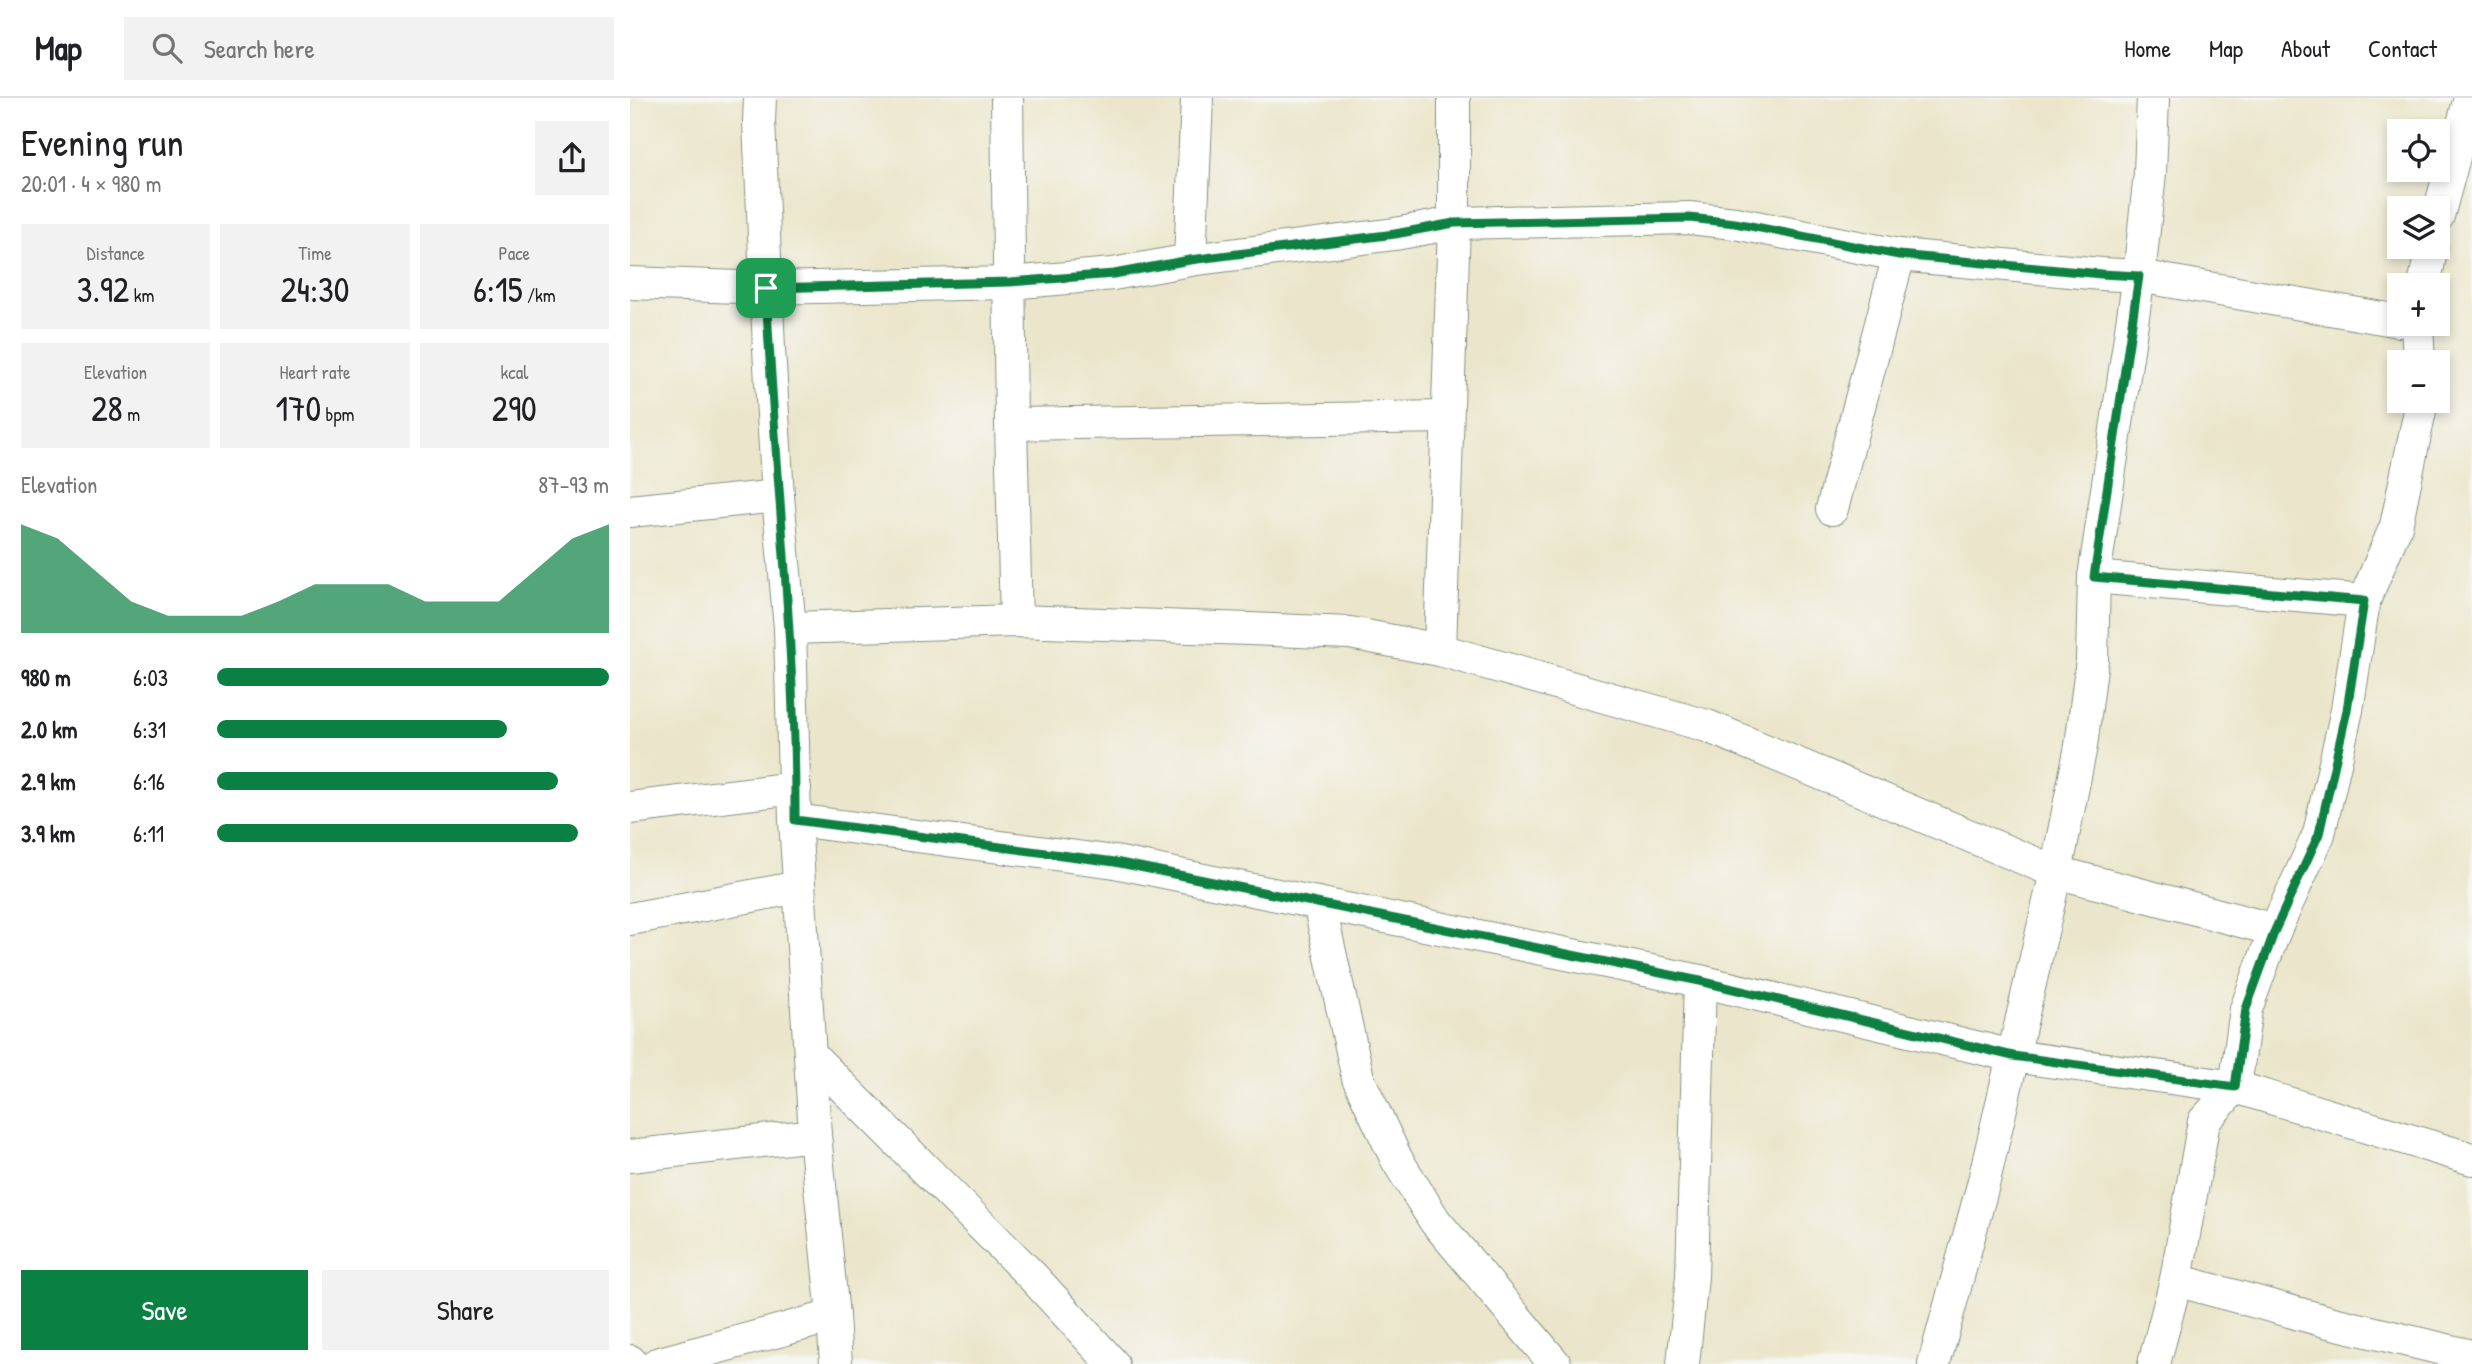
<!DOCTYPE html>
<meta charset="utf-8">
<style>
:root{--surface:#fff;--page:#f2f2f2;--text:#202124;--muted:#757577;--line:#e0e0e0;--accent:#0b8043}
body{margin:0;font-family:"Patrick Hand",sans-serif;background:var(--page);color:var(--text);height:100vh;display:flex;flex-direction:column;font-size:26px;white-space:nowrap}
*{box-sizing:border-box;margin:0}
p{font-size:23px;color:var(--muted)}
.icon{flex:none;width:38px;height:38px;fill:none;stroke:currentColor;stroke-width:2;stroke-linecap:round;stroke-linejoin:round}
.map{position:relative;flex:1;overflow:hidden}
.side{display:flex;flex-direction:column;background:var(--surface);width:630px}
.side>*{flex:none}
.buttons{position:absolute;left:1757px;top:21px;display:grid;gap:14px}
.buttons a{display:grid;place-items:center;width:63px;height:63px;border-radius:0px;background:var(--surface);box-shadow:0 4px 10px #0003;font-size:35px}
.pin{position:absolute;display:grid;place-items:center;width:60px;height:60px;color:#fff;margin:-30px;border-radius:14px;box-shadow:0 4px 10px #0006}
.round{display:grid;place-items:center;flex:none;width:74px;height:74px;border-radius:0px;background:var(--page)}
.overview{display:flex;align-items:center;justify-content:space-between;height:119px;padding:0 21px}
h1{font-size:38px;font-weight:600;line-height:52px}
.metrics{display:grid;grid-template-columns:repeat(3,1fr);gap:10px;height:119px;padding:7px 21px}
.metrics div{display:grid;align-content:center;border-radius:0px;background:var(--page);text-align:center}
.metrics b{font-size:35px;font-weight:600}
.metrics small{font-size:19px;font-weight:400}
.metrics p{font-size:19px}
.chart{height:196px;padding:14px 21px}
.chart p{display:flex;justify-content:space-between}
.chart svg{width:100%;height:126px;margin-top:7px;fill:var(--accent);opacity:.7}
.button{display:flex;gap:14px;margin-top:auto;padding:14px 21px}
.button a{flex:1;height:80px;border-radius:0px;background:var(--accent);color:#fff;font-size:28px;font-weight:600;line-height:80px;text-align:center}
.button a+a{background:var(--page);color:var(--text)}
ul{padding:0 21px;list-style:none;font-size:23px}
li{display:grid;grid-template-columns:112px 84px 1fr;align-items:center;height:52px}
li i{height:18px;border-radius:9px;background:var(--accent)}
header{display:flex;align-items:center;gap:42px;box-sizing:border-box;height:98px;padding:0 35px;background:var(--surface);border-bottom:2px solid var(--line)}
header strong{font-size:33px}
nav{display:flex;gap:38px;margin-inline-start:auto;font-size:24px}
.search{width:490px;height:63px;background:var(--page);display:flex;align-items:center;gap:18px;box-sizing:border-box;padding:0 24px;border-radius:0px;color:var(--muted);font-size:26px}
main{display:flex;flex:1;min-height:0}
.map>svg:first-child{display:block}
</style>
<header>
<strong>Map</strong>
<div class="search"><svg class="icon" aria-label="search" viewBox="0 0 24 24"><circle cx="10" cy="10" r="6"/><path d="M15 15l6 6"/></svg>Search here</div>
<nav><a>Home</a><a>Map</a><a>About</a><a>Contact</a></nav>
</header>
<main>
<section class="side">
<div class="overview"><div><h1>Evening run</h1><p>20:01 · 4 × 980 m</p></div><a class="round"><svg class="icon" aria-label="share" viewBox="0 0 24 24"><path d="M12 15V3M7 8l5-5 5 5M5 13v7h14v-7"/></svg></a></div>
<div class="metrics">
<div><p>Distance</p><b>3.92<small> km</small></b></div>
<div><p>Time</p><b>24:30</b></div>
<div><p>Pace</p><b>6:15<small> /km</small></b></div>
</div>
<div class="metrics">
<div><p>Elevation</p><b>28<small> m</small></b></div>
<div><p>Heart rate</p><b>170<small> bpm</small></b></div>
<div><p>kcal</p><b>290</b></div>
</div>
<div class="chart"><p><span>Elevation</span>87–93 m</p>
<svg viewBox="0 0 160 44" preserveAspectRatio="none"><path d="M0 44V6L10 11L20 22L30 33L40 38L50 38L60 38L70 33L80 27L90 27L100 27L110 33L120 33L130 33L140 22L150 11L160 6V44z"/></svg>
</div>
<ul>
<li><b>980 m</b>6:03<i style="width:100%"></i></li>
<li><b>2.0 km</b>6:31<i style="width:74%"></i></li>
<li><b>2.9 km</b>6:16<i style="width:87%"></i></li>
<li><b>3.9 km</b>6:11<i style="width:92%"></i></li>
</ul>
<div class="button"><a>Save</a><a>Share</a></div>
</section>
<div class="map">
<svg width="1842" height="1266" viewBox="0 0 1842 1266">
<rect width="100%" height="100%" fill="#f6f6f2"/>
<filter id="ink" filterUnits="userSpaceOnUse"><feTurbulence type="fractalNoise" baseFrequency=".0143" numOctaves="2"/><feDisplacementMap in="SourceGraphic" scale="14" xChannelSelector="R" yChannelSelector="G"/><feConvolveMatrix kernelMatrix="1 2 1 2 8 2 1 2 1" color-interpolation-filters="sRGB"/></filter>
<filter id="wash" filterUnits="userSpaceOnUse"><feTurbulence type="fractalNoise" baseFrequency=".00686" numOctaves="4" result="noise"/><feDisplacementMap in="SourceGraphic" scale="28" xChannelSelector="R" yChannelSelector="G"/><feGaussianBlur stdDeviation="1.57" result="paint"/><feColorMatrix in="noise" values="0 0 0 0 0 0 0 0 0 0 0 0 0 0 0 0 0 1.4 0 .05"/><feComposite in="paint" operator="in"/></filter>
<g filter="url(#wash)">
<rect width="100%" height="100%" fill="#ebe6cb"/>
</g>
<g filter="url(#ink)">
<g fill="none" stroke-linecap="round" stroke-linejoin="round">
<defs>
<g id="street">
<path d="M130,0L129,23L139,251L148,398L160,530L165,722L185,1037L203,1218L206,1266"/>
<path d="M377,0L381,326L386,523"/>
<path d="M1808,118L1840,0"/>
<path d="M560,162L567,0"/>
<path d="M0,185L137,190L380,185L483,176L560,162L765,136L824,125L1059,120L1105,125L1269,157L1471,176L1509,178L1769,223"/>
<path d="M1794,187L1802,149"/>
<path d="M1787,226L1789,264"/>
<path d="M381,326L817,319"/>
<path d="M1202,411L1269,157"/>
<path d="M0,413L148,398"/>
<path d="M1464,479L1734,503"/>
<path d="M160,530L386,523L619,531L720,535L810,552L1077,628L1426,774L1645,832"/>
<path d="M810,552L824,125V0"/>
<path d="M0,710L165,690"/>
<path d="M165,722L485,764L1070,883L1383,958L1605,989L1842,1061"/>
<path d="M689,805L728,980L767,1062L805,1123L925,1266"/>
<path d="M0,821L169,789"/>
<path d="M180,956L403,1179L483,1266"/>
<path d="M0,1058L185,1037"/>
<path d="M1546,1182L1699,1224L1842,1258"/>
<path d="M0,1263L1,1266"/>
<path d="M27,1266L203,1218"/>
<path d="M1053,1266L1062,1179L1070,883"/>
<path d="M1304,1266L1353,1087L1426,774L1451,648L1462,562L1464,479L1509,178L1520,75L1523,0"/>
<path d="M1524,1266L1546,1182L1574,1023L1605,989L1616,911L1645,832L1689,736L1717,612L1734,503L1766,428L1792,303"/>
</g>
</defs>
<use href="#street" stroke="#859280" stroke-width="34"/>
<use href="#street" stroke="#fff" stroke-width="32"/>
</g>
</g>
<g fill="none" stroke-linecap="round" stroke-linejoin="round" filter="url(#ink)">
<defs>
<path id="route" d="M1059,120L1105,125L1269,157L1471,176L1509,178L1464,479L1734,503L1717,612L1689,736L1645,832L1616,911L1605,989L1383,958L1070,883L485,764L165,722C166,544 144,367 136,190L380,184L484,176L560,162L765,136L824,125Z"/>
</defs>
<use href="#route" stroke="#fff" stroke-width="14"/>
<use href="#route" stroke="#0b8043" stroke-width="9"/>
</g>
</svg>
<div class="buttons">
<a><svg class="icon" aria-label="locate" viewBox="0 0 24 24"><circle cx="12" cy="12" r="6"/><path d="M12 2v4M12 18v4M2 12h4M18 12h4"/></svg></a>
<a><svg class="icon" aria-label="layers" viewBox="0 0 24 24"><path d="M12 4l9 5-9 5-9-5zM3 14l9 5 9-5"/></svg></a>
<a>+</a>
<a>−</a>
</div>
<div class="pin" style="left:136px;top:190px;background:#1e9e55"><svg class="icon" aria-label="arrive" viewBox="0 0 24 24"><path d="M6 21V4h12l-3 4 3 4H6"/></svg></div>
</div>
</main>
